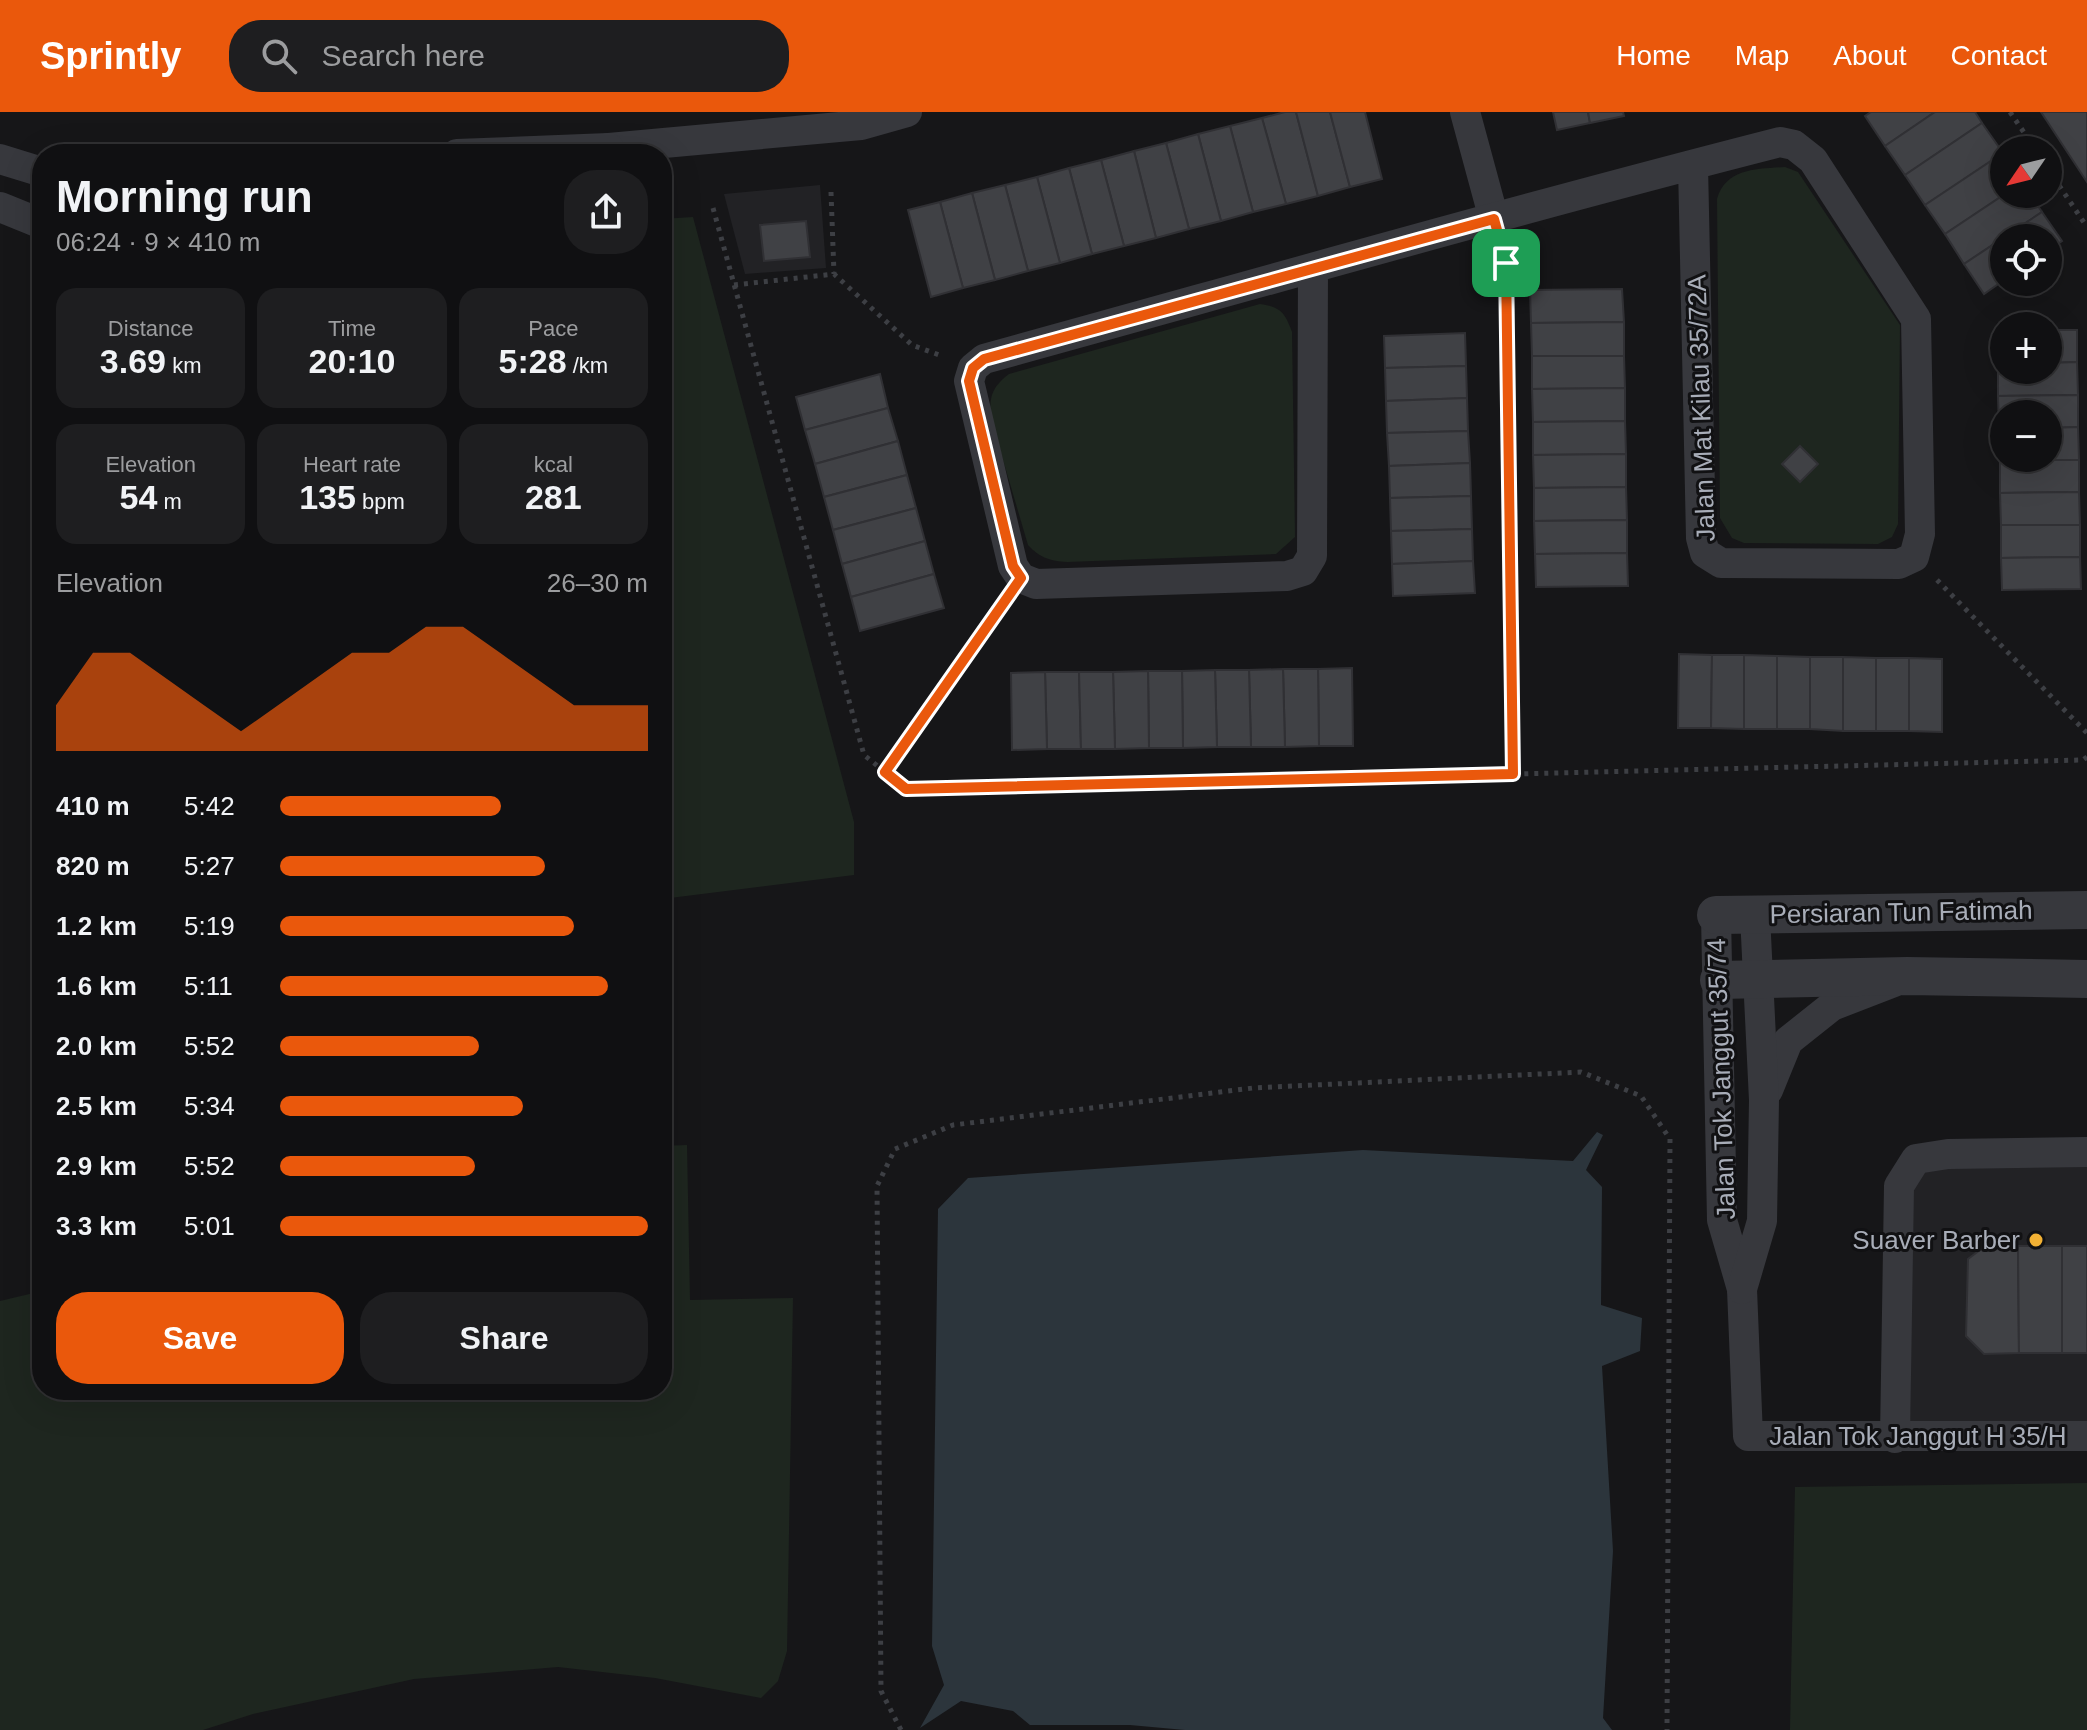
<!DOCTYPE html>
<meta charset="utf-8">
<style>
:root{--surface:#101012;--page:#1e1e20;--text:#f1f3f6;--muted:#9c9d9f;--line:#303032;--accent:#ea580c}
body{margin:0;font-family:Arial,sans-serif;background:var(--page);color:var(--text);height:100vh;display:flex;flex-direction:column;font-size:30px;white-space:nowrap}
*{box-sizing:border-box;margin:0}
p{font-size:26px;color:var(--muted)}
.icon{flex:none;width:44px;height:44px;fill:none;stroke:currentColor;stroke-width:2;stroke-linecap:round;stroke-linejoin:round}
.map{position:relative;flex:1;overflow:hidden}
.side{position:absolute;left:32px;top:32px;width:640px;height:1256px;display:flex;flex-direction:column;background:var(--surface);border-radius:32px;box-shadow:0 8px 32px #0002,0 0 0 2px var(--line)}
.side>*{flex:none}
.needle{width:52px;rotate:235deg}
.tools{position:absolute;left:1990px;top:24px;display:grid;gap:16px}
.tools a{display:grid;place-items:center;width:72px;height:72px;border-radius:50%;background:var(--surface);box-shadow:0 8px 32px #0002,0 0 0 2px var(--line);font-size:40px}
.pin{position:absolute;display:grid;place-items:center;width:68px;height:68px;color:#fff;margin:-34px;border-radius:16px;box-shadow:0 4px 12px #0006}
.round{display:grid;place-items:center;flex:none;width:84px;height:84px;border-radius:32px;background:var(--page)}
.head{display:flex;align-items:center;justify-content:space-between;height:136px;padding:0 24px}
h1{font-size:44px;font-weight:800;line-height:60px}
.metrics{display:grid;grid-template-columns:repeat(3,1fr);gap:12px;height:136px;padding:8px 24px}
.metrics div{display:grid;align-content:center;border-radius:20px;background:var(--page);text-align:center}
.metrics b{font-size:34px;font-weight:800}
.metrics small{font-size:22px;font-weight:400}
.metrics p{font-size:22px}
.chart{height:224px;padding:16px 24px}
.chart p{display:flex;justify-content:space-between}
.chart svg{width:100%;height:144px;margin-top:8px;fill:var(--accent);opacity:.7}
.primary-button{display:flex;gap:16px;margin-top:auto;padding:16px 24px}
.primary-button a{flex:1;height:92px;border-radius:32px;background:var(--accent);color:#fff;font-size:32px;font-weight:800;line-height:92px;text-align:center}
.primary-button a+a{background:var(--page);color:var(--text)}
ul{padding:0 24px;list-style:none;font-size:26px}
li{display:grid;grid-template-columns:128px 96px 1fr;align-items:center;height:60px}
li i{height:20px;border-radius:10px;background:var(--accent)}
header{display:flex;align-items:center;gap:48px;box-sizing:border-box;height:112px;padding:0 40px;background:var(--accent);color:#fff}
header strong{font-size:38px}
nav{display:flex;gap:44px;margin-inline-start:auto;font-size:28px}
.search{width:560px;height:72px;background:var(--page);display:flex;align-items:center;gap:20px;box-sizing:border-box;padding:0 28px;border-radius:32px;color:var(--muted);font-size:30px}
.map>svg:first-child{display:block}
</style>
<header>
<strong>Sprintly</strong>
<div class="search"><svg class="icon" aria-label="search" viewBox="0 0 24 24"><circle cx="10" cy="10" r="6"/><path d="M15 15l6 6"/></svg>Search here</div>
<nav><a>Home</a><a>Map</a><a>About</a><a>Contact</a></nav>
</header>
<div class="map">
<svg width="2087" height="1618" viewBox="0 0 2087 1618">
<rect width="100%" height="100%" fill="#161618"/>
<g fill="#222225">
<path d="M820,73L826,156L745,162L724,82Z"/>
<path d="M2087,1053V1309L1910,1311L1912,1075L1924,1058L1949,1054Z"/>
</g>
<g fill="#1e261f">
<path d="M1785,55L1798,60L1900,213L1898,412L1892,425L1878,432L1744,431L1732,426L1720,406L1717,87C1726,56 1757,57 1785,55Z"/>
<path d="M693,105L854,710V763L662,787V107Z"/>
<path d="M1260,192C1281,195 1285,201 1292,220L1295,425L1276,442L1067,450C1050,449 1040,446 1028,433L991,307C989,285 991,276 1009,262Z"/>
<path d="M687,1033L690,1188L793,1186L787,1539L778,1569L761,1586L655,1566L558,1555L414,1567L253,1602L203,1618H0V1189L42,1179V1278H662V1034Z"/>
<path d="M2087,1371V1618H1790L1795,1375Z"/>
</g>
<path fill="#2c353c" d="M1597,1020L1603,1023L1586,1058L1602,1075L1601,1193L1642,1206L1640,1239L1602,1254L1613,1439L1603,1606L1612,1618H1185L1130,1613H1030L1013,1599L961,1589L920,1616L944,1573L932,1534L938,1097L968,1066L1363,1038L1573,1049Z"/>
<g fill="#404145" stroke="#303034" stroke-width="2">
<path d="M1285,0H1296L1318,84L1286,92L1262,6Z"/>
<path d="M1296,0H1330L1350,75L1318,84Z"/>
<path d="M1330,0H1365L1382,67L1350,75Z"/>
<path d="M1553,0H1588L1590,11L1557,18Z"/>
<path d="M1588,0H1623L1624,4L1590,11Z"/>
<path d="M1871,0H1935L1885,34L1865,4Z"/>
<path d="M1935,0H1975L1982,11L1905,63L1885,34Z"/>
<path d="M2041,0H2087V70Z"/>
<path d="M1262,6L1286,92L1253,100L1230,14Z"/>
<path d="M1982,11L2003,41L1925,93L1905,63Z"/>
<path d="M1230,14L1253,100L1221,109L1198,22Z"/>
<path d="M1198,22L1221,109L1189,117L1166,31Z"/>
<path d="M1166,31L1189,117L1156,126L1134,39Z"/>
<path d="M1134,39L1156,126L1124,134L1101,48Z"/>
<path d="M2003,41L2005,82L1945,122L1925,93Z"/>
<path d="M1101,48L1124,134L1092,142L1069,56Z"/>
<path d="M1069,56L1092,142L1060,151L1037,65Z"/>
<path d="M1037,65L1060,151L1028,159L1005,73Z"/>
<path d="M1005,73L1028,159L995,168L972,81Z"/>
<path d="M972,81L995,168L963,176L940,90Z"/>
<path d="M2005,82H2030L2042,100L1964,152L1945,122Z"/>
<path d="M940,90L963,176L931,185L908,98Z"/>
<path d="M2042,100L2062,129L2048,139V126H2004V168L1984,182L1964,152Z"/>
<path d="M806,109L810,145L764,149L760,113Z"/>
<path d="M1622,177L1624,210L1531,211L1530,178Z"/>
<path d="M1624,210V244H1532L1531,211Z"/>
<path d="M2048,218H2077V250L2048,251Z"/>
<path d="M1997,219H2004V251H1998Z"/>
<path d="M1465,221L1466,254L1385,256L1384,224Z"/>
<path d="M1532,244H1624L1625,276L1532,277Z"/>
<path d="M2077,250L2078,283L1998,284V251H2004V258H2048V251Z"/>
<path d="M1466,254L1467,286L1386,289L1385,256Z"/>
<path d="M880,262L888,296L805,318L796,285Z"/>
<path d="M1625,276V309L1533,310L1532,277Z"/>
<path d="M2078,283V315L2048,316V302H2004V316H1999L1998,284Z"/>
<path d="M1467,286L1468,319L1387,321L1386,289Z"/>
<path d="M888,296L898,329L815,352L805,318Z"/>
<path d="M1625,309L1626,342L1533,343V310Z"/>
<path d="M2078,315L2079,348H2000L1999,316H2004V346H2048V316Z"/>
<path d="M1468,319L1470,351L1389,354L1387,321Z"/>
<path d="M898,329L907,363L824,385L815,352Z"/>
<path d="M1800,334L1818,352L1800,370L1782,352Z"/>
<path d="M1626,342V375L1534,376L1533,343Z"/>
<path d="M2000,348H2079V380L2000,381Z"/>
<path d="M1470,351L1471,384L1390,386L1389,354Z"/>
<path d="M907,363L916,396L833,418L824,385Z"/>
<path d="M1626,375L1627,408L1534,409V376Z"/>
<path d="M2079,380L2080,413H2001L2000,381Z"/>
<path d="M1471,384L1472,417L1391,419L1390,386Z"/>
<path d="M916,396L925,429L842,452L833,418Z"/>
<path d="M1627,408V441L1535,442L1534,409Z"/>
<path d="M2001,413H2080V445L2001,446Z"/>
<path d="M1472,417L1473,449L1392,452L1391,419Z"/>
<path d="M925,429L934,462L851,485L842,452Z"/>
<path d="M1627,441L1628,474L1536,475L1535,442Z"/>
<path d="M2080,445L2081,477L2002,478L2001,446Z"/>
<path d="M1473,449L1475,481L1393,484L1392,452Z"/>
<path d="M934,462L944,496L860,519L851,485Z"/>
<path d="M1679,542L1712,543L1711,616H1678Z"/>
<path d="M1712,543H1744V617L1711,616Z"/>
<path d="M1744,543L1777,544V617H1744Z"/>
<path d="M1777,544L1810,545V617H1777Z"/>
<path d="M1810,545H1843V619L1810,617Z"/>
<path d="M1843,545L1876,546V619H1843Z"/>
<rect x="1876" y="546" width="33" height="73"/>
<path d="M1909,546L1942,547V620L1909,619Z"/>
<path d="M1352,556L1353,634H1319L1318,557Z"/>
<path d="M1283,557H1318L1319,634L1285,635Z"/>
<path d="M1283,557L1285,635H1251L1249,558Z"/>
<path d="M1215,558H1249L1251,635H1217Z"/>
<path d="M1215,558L1217,635L1183,636L1182,559Z"/>
<path d="M1148,559H1182L1183,636H1149Z"/>
<path d="M1148,559L1149,636L1115,637L1113,560Z"/>
<path d="M1045,560H1079L1081,637H1047Z"/>
<path d="M1045,560L1047,637L1012,638L1011,561Z"/>
<path d="M1079,560H1113L1115,637H1081Z"/>
<path d="M2018,1134L2019,1241L1984,1242L1966,1224L1968,1147L1984,1135Z"/>
<path d="M2018,1134H2062V1241H2019Z"/>
<rect x="2062" y="1134" width="25" height="107"/>
</g>
<g fill="none" stroke-linecap="round" stroke-linejoin="round">
<g stroke="#3d3f44" stroke-width="5" stroke-dasharray="4 6" stroke-linecap="butt">
<path d="M2010,0L2036,38"/>
<path d="M2048,57L2087,115"/>
<path d="M831,80L834,162"/>
<path d="M713,96L864,643L906,677L2083,648L2087,645"/>
<path d="M1502,135L1506,151L1513,662"/>
<path d="M734,173L834,162L912,233L942,244"/>
<path d="M1937,468L2087,621"/>
<path d="M885,660L1004,490"/>
<path d="M901,1618L881,1579L877,1074L895,1037L953,1013L1253,976L1581,960L1641,984L1670,1027L1667,1618"/>
</g>
<g stroke="#37383d" stroke-width="30">
<path d="M1465,0L1494,107"/>
<path d="M609,36L861,13L907,0"/>
<path d="M457,42L609,36L594,42"/>
<path d="M0,47L42,60"/>
<path d="M0,95L42,112"/>
<path d="M1313,157L1312,444L1303,459L1287,464L1036,472L1021,466L1013,454L969,269L973,256L984,247C1249,174 1514,98 1780,30L1794,33L1813,48L1916,207L1920,422L1914,445L1899,452L1721,451L1705,441L1701,426L1693,53"/>
<path d="M1716,803L1722,1108L1742,1177L1748,1324H2087"/>
<path d="M1768,978L1788,929L1832,894L1894,870"/>
<path d="M1742,1177L1762,1109L1764,988L1755,803"/>
<path d="M1895,1326L1899,1074L1916,1047L1948,1042L2087,1040"/>
</g>
<g stroke="#37383d" stroke-width="38">
<path d="M1716,803L2087,798"/>
<path d="M1719,868L1907,864L2087,867"/>
</g>
</g>
<g fill="none" stroke-linecap="round" stroke-linejoin="round">
<defs>
<path id="route" d="M1494,107L1506,151L1513,662L906,677L885,660L1021,466L1013,454L969,269L973,256L984,247Z"/>
</defs>
<use href="#route" stroke="#fff" stroke-width="16"/>
<use href="#route" stroke="#ea580c" stroke-width="10"/>
</g>
<circle fill="#f2b134" stroke="#111113" stroke-width="3" cx="2036" cy="1128" r="8"/>
<g text-anchor="middle" dominant-baseline="central" stroke-width="6" stroke-linejoin="round" paint-order="stroke">
<g font-size="26" fill="#a8adb8" stroke="#111113">
<text transform="translate(1701 296) rotate(-92)">Jalan Mat Kilau 35/72A</text>
<text transform="translate(1901 800) rotate(-1)">Persiaran Tun Fatimah</text>
<text transform="translate(1721 967) rotate(-92)">Jalan Tok Janggut 35/74</text>
<text x="1918" y="1324">Jalan Tok Janggut H 35/H</text>
</g>
<g font-size="26" fill="#a8adb8" stroke="#111113" text-anchor="end">
<text x="2020" y="1128">Suaver Barber</text>
</g>
</g>
</svg>
<div class="tools">
<a><svg class="needle" viewBox="-14 -14 28 28"><path d="M0-13l5 13h-10z" fill="#e53935"/><path d="M0 13l5-13h-10z" fill="#9c9d9f"/></svg></a>
<a><svg class="icon" aria-label="locate" viewBox="0 0 24 24"><circle cx="12" cy="12" r="6"/><path d="M12 2v4M12 18v4M2 12h4M18 12h4"/></svg></a>
<a>+</a>
<a>−</a>
</div>
<div class="pin" style="left:1506px;top:151px;background:#1e9e55"><svg class="icon" aria-label="arrive" viewBox="0 0 24 24"><path d="M6 21V4h12l-3 4 3 4H6"/></svg></div>
<section class="side">
<div class="head"><div><h1>Morning run</h1><p>06:24 · 9 × 410 m</p></div><a class="round"><svg class="icon" aria-label="share" viewBox="0 0 24 24"><path d="M12 15V3M7 8l5-5 5 5M5 13v7h14v-7"/></svg></a></div>
<div class="metrics">
<div><p>Distance</p><b>3.69<small> km</small></b></div>
<div><p>Time</p><b>20:10</b></div>
<div><p>Pace</p><b>5:28<small> /km</small></b></div>
</div>
<div class="metrics">
<div><p>Elevation</p><b>54<small> m</small></b></div>
<div><p>Heart rate</p><b>135<small> bpm</small></b></div>
<div><p>kcal</p><b>281</b></div>
</div>
<div class="chart"><p><span>Elevation</span>26–30 m</p>
<svg viewBox="0 0 160 44" preserveAspectRatio="none"><path d="M0 44V30L10 14L20 14L30 22L40 30L50 38L60 30L70 22L80 14L90 14L100 6L110 6L120 14L130 22L140 30L150 30L160 30V44z"/></svg>
</div>
<ul>
<li><b>410 m</b>5:42<i style="width:60%"></i></li>
<li><b>820 m</b>5:27<i style="width:72%"></i></li>
<li><b>1.2 km</b>5:19<i style="width:80%"></i></li>
<li><b>1.6 km</b>5:11<i style="width:89%"></i></li>
<li><b>2.0 km</b>5:52<i style="width:54%"></i></li>
<li><b>2.5 km</b>5:34<i style="width:66%"></i></li>
<li><b>2.9 km</b>5:52<i style="width:53%"></i></li>
<li><b>3.3 km</b>5:01<i style="width:100%"></i></li>
</ul>
<div class="primary-button"><a>Save</a><a>Share</a></div>
</section>
</div>
